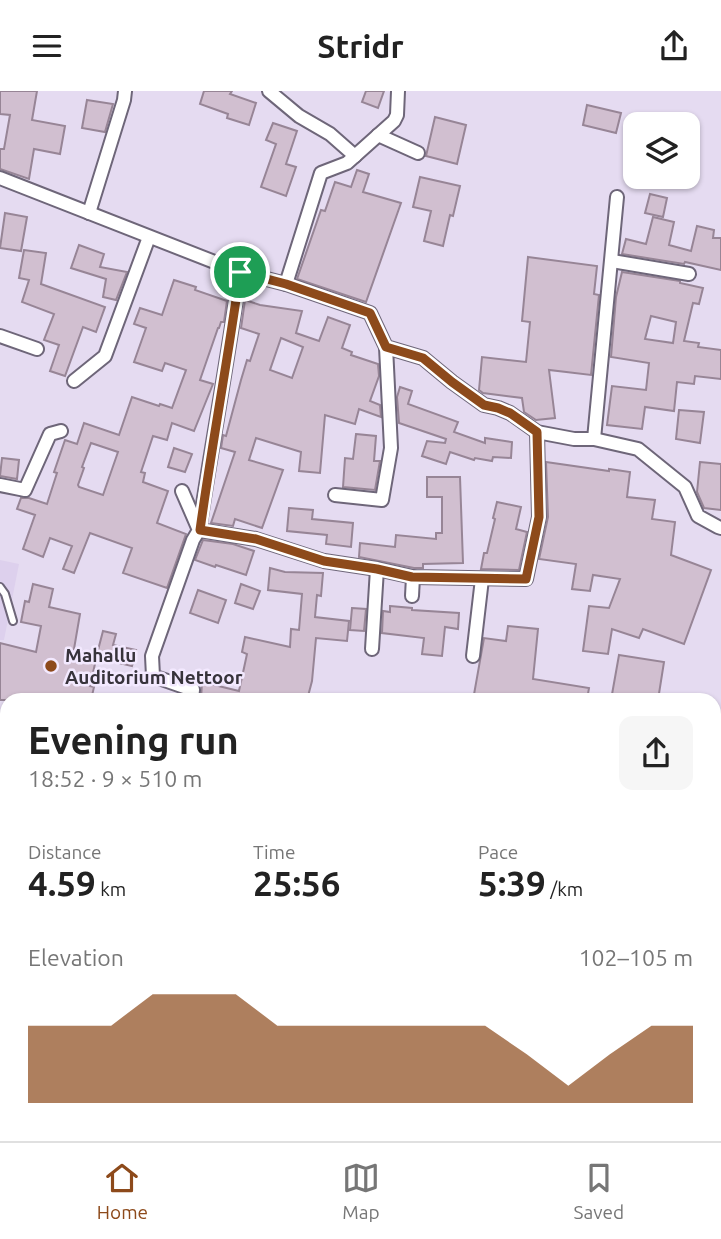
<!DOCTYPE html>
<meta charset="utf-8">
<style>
:root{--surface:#fff;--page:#f6f6f6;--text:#222;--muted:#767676;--line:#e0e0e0;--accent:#8d4a1b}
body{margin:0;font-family:Ubuntu,sans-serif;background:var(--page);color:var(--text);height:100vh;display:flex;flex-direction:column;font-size:26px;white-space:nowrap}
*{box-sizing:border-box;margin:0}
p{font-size:23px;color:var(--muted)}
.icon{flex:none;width:38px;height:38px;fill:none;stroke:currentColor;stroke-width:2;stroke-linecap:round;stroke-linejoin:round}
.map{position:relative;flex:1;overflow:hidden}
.sheet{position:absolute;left:0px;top:602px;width:721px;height:448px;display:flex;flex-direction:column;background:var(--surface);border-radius:21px 21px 0 0;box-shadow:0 2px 5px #0004}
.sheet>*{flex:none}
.buttons{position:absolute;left:623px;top:21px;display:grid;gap:14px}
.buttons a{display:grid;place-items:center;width:77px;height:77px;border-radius:14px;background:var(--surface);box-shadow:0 2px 5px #0004;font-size:35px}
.pin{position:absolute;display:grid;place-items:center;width:60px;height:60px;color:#fff;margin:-30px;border:4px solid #fff;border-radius:50%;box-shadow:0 2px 7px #0007}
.round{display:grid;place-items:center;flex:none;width:74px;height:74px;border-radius:14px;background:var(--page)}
.summary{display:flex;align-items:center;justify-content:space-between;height:119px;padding:0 28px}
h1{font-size:38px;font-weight:700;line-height:52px}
.figures{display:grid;grid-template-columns:repeat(3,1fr);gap:10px;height:119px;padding:7px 28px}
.figures div{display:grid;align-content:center}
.figures b{font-size:35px;font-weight:700}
.figures small{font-size:19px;font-weight:400}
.figures p{font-size:19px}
.chart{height:196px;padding:14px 28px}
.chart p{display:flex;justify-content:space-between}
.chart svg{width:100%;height:126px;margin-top:7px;fill:var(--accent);opacity:.7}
header{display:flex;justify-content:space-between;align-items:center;height:91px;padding:0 28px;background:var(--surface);font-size:32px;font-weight:700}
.tab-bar{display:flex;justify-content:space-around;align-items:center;height:98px;border-top:2px solid var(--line);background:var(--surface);font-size:19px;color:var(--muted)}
.tab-bar a{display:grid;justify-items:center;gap:4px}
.tab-bar .current{color:var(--accent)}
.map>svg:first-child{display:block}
</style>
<header><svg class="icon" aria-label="menu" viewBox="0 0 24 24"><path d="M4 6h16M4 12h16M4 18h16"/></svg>Stridr<svg class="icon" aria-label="share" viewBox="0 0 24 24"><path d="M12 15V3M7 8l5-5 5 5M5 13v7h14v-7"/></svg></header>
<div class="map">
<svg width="721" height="1050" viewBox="0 0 721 1050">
<rect width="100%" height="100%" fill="#e5dbf1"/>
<path fill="#ddd0ed" d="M0,469L19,473L4,549H0Z"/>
<path fill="#e1a3c2" d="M146,1043H243L241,1050H144Z"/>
<g fill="#d1bfd0" stroke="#978596" stroke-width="2" fill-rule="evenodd">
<path d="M0,0H37L32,29L65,35L60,63L34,58L29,88L0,78V58H4L10,24L0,23Z"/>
<path d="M204,0H232L230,3L256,12L249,34L227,27L228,23L200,13Z"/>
<path d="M366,0H384L378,17L362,11Z"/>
<path d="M87,9L113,13L105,41L82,37Z"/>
<path d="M587,14L621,22L616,42L583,34Z"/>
<path d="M435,26L466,34L457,73L426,65Z"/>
<path d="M273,32L297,40L286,73L296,76L286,105L261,96L276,53L266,49Z"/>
<path d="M357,79L369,83L363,101L401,112L366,211L297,188L321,119L325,120L335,91L351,96Z"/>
<path d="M420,86L460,95L453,125L450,124L443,155L424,150L431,120L413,116Z"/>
<path d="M650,103L667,107L663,126L645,122Z"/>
<path d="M5,122L27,126L21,160L0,157Z"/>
<path d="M653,126L674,131L669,154L691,160L697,135L714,139L713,147H721V179L685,171L684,173L622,163L626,148L646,153Z"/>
<path d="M79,154L104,163L100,176L127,181L116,209L103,206L106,188L71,177Z"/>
<path d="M24,159L46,162L41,193L105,216L96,241L83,236L65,285L50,280L59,254L44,249L54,223L22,211L29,189L19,187Z"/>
<path d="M528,166L597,175L594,203L599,204L591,284L549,279L555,327L536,329L524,321L522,307L483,302L479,299L482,266L526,271L530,231L522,230Z"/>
<path d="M622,181L680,190V192L703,197L699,213L693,212L684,250L699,252L698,256L721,259V288L695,285L694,293L677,291L674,320L645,316L642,338L607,334L612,295L646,299L649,272L611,266L616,206ZM651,225L676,231L673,252L645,248Z"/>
<path d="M174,189L196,196L195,199L227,210L224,231H221L219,237H218L200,289L213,293L194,340L172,332L167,349L153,345L141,381L145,382L143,391L168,400L157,432L186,443L167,497L123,482L132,457L90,442L74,482L63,478L72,455L50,447L43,466L23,458L35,424L17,418L21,407H29L47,413L57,382L54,381L65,349L77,353L84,332L119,344L132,306L159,315L160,313L172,317L186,279L165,272L162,280L134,271L146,237L134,233L140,217L162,224ZM91,352L118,361L103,404L79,396L78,394L84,377L82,376Z"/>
<path d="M245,209L260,214L302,220L296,242L319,250L328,226L350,234L342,257L352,261L351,264L378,273L379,285L370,310L380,314L381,326L359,318L355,333L325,324L320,382L299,380L301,361L256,347L249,369L283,379L262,437L235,428L233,435L211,432L235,361L221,357L223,344L226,345L241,289L247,269L250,270L259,243L241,237ZM281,247L303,256L292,287L270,279Z"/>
<path d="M400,296L412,300L408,313L458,331L454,341L485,352V347L512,351L511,367L493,366L492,370L475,367L474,369L450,361L446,373L422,365L427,350L445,352L446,348L399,332L397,306Z"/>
<path d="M679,319L704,321L700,352L676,348Z"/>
<path d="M356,343L376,345L374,370H380L375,399L343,396L345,367L353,368Z"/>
<path d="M174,357L192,363L185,381L168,376Z"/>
<path d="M2,367L19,369L17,388L0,385Z"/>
<path d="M546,371L609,380V378L630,381L627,406L655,409L652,428L675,431L671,464L711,479L684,553L643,538L639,547L612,538L608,563L583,560L589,515L609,517L620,488L593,484L590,500L572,498L576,473L539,468L548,426Z"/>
<path d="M700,371L721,373V419L704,417L697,401Z"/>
<path d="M427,386H460L463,472L423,473V477H414L359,466L360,452L395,456L396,444L436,448V442H442V406H427Z"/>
<path d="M497,411L521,416L516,438L527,441L519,479L481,478L484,462H487L495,428L493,427Z"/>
<path d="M289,417L313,419L312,428L353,432L351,456L326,453L327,444L287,440Z"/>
<path d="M203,449L233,453L254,460L246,484L216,474L215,476L195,469Z"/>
<path d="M270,477L285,481L323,482L321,505L317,504L315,526L349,530L347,550L316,547L312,590L307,609H201L202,591L239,600L247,563L242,561L245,546L290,556L291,538L299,539L302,503L268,499Z"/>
<path d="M33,493L53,498L49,516L80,523L74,558L97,564L90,595L94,596L91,609H0V552L36,561L41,535L21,531L25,510L29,511Z"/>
<path d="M241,493L260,500L253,518L235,512Z"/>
<path d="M198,499L226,509L218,532L190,522Z"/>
<path d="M390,515L412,517V519L459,522L458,538L445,536L442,565L422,563L424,547L382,542L383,520L390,521Z"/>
<path d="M352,517L366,518L364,540L350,539Z"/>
<path d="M508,535L538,538L533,588L589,597L587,609H473L484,547L506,550Z"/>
<path d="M103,540L116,543L113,554L136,559L132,575L119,572L120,568L97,563Z"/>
<path d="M619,564L664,571L658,609H611Z"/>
</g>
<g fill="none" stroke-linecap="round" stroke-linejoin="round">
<defs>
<g id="lane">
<path d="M0,496L5,503L13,530"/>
<path d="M714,707L721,708"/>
<path d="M704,1050L706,1045L705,1043"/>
</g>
<g id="street">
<path d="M269,0L299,25L330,43L355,65"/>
<path d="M378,44L418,62"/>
<path d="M0,87L240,181L286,193L370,222L386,256L423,267L452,291L484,314L498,317L510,322L537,341L574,348H594L638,358L685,396L698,425L718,436L721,437"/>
<path d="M89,122L124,9L125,0"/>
<path d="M612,170L689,183"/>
<path d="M240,181C228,268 212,353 199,439L256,448L324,470L377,478L413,486L526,488L539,426L537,341"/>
<path d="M286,193L321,82L347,72L394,30L397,24L398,0"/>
<path d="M0,245L37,258"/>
<path d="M74,290L105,265L149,146"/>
<path d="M594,348L617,106"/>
<path d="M0,394L25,399L50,343L61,340"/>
<path d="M182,400L199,439L193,449L152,565L153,585L193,599L192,609"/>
<path d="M335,404L382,409L391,357L386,256"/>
<path d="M412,505L413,486"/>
<path d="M372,558L377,478"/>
<path d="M473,565L482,488"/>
<path d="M0,721L7,722"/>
<path d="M0,1016L7,1017"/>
</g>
<g id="secondary">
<path d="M714,814L721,800"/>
<path d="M587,1050L591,1043"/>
<path d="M681,1050L684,1043"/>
</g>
<g id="highway">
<path d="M714,851L721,837"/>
<path d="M714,922L721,908"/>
<path d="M714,969L718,977"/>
<path d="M608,1050L612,1043"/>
<path d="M646,1050L650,1043"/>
</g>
</defs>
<use href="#lane" stroke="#6e6679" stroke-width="10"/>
<use href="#street" stroke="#6e6679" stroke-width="16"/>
<use href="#secondary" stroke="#6e6679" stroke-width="21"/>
<use href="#highway" stroke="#6e6679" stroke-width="26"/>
<use href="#lane" stroke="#fff" stroke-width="6"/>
<use href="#street" stroke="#fff" stroke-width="12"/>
<use href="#secondary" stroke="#fff" stroke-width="18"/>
<use href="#highway" stroke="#fff" stroke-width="23"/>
</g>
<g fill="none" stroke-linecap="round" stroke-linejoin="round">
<defs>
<path id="route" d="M240,181L286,193L370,222L386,256L423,267L452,291L484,314L498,317L510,322L537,341L539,426L526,488L412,486L377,478L324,470L256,448L200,439C212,353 228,268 240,181Z"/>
</defs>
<use href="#route" stroke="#fff" stroke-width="14"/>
<use href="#route" stroke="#8d4a1b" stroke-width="9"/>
</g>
<circle fill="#8d4a1b" stroke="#f3e9ff" stroke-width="2.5" cx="51" cy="575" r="7"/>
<g text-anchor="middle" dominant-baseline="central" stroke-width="5" stroke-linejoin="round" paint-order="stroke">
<g font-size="19" font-weight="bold" fill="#37333b" stroke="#f3e9ff" text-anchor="start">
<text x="65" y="564">Mahallu<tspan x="65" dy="22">Auditorium Nettoor</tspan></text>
</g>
</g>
</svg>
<div class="buttons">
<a><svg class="icon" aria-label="layers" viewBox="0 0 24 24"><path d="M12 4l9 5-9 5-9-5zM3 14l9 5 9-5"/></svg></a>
</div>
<div class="pin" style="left:240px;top:181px;background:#1e9e55"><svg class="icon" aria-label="arrive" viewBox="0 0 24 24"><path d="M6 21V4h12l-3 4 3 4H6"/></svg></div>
<section class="sheet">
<div class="summary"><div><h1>Evening run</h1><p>18:52 · 9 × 510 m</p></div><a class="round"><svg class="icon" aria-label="share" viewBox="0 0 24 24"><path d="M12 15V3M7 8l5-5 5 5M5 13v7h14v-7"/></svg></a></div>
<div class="figures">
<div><p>Distance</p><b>4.59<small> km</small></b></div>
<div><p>Time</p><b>25:56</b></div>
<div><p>Pace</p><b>5:39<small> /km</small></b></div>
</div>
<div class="chart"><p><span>Elevation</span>102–105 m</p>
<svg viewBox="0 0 160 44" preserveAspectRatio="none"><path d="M0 44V17L10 17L20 17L30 6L40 6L50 6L60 17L70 17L80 17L90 17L100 17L110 17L120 27L130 38L140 27L150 17L160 17V44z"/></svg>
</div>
</section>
</div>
<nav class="tab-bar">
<a class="current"><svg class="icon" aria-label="home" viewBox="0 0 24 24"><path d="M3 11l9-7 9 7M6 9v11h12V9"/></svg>Home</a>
<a><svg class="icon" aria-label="map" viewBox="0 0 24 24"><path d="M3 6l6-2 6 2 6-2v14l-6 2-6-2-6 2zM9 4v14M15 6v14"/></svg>Map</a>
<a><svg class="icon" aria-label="saved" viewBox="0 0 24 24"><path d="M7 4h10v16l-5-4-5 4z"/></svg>Saved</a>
</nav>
